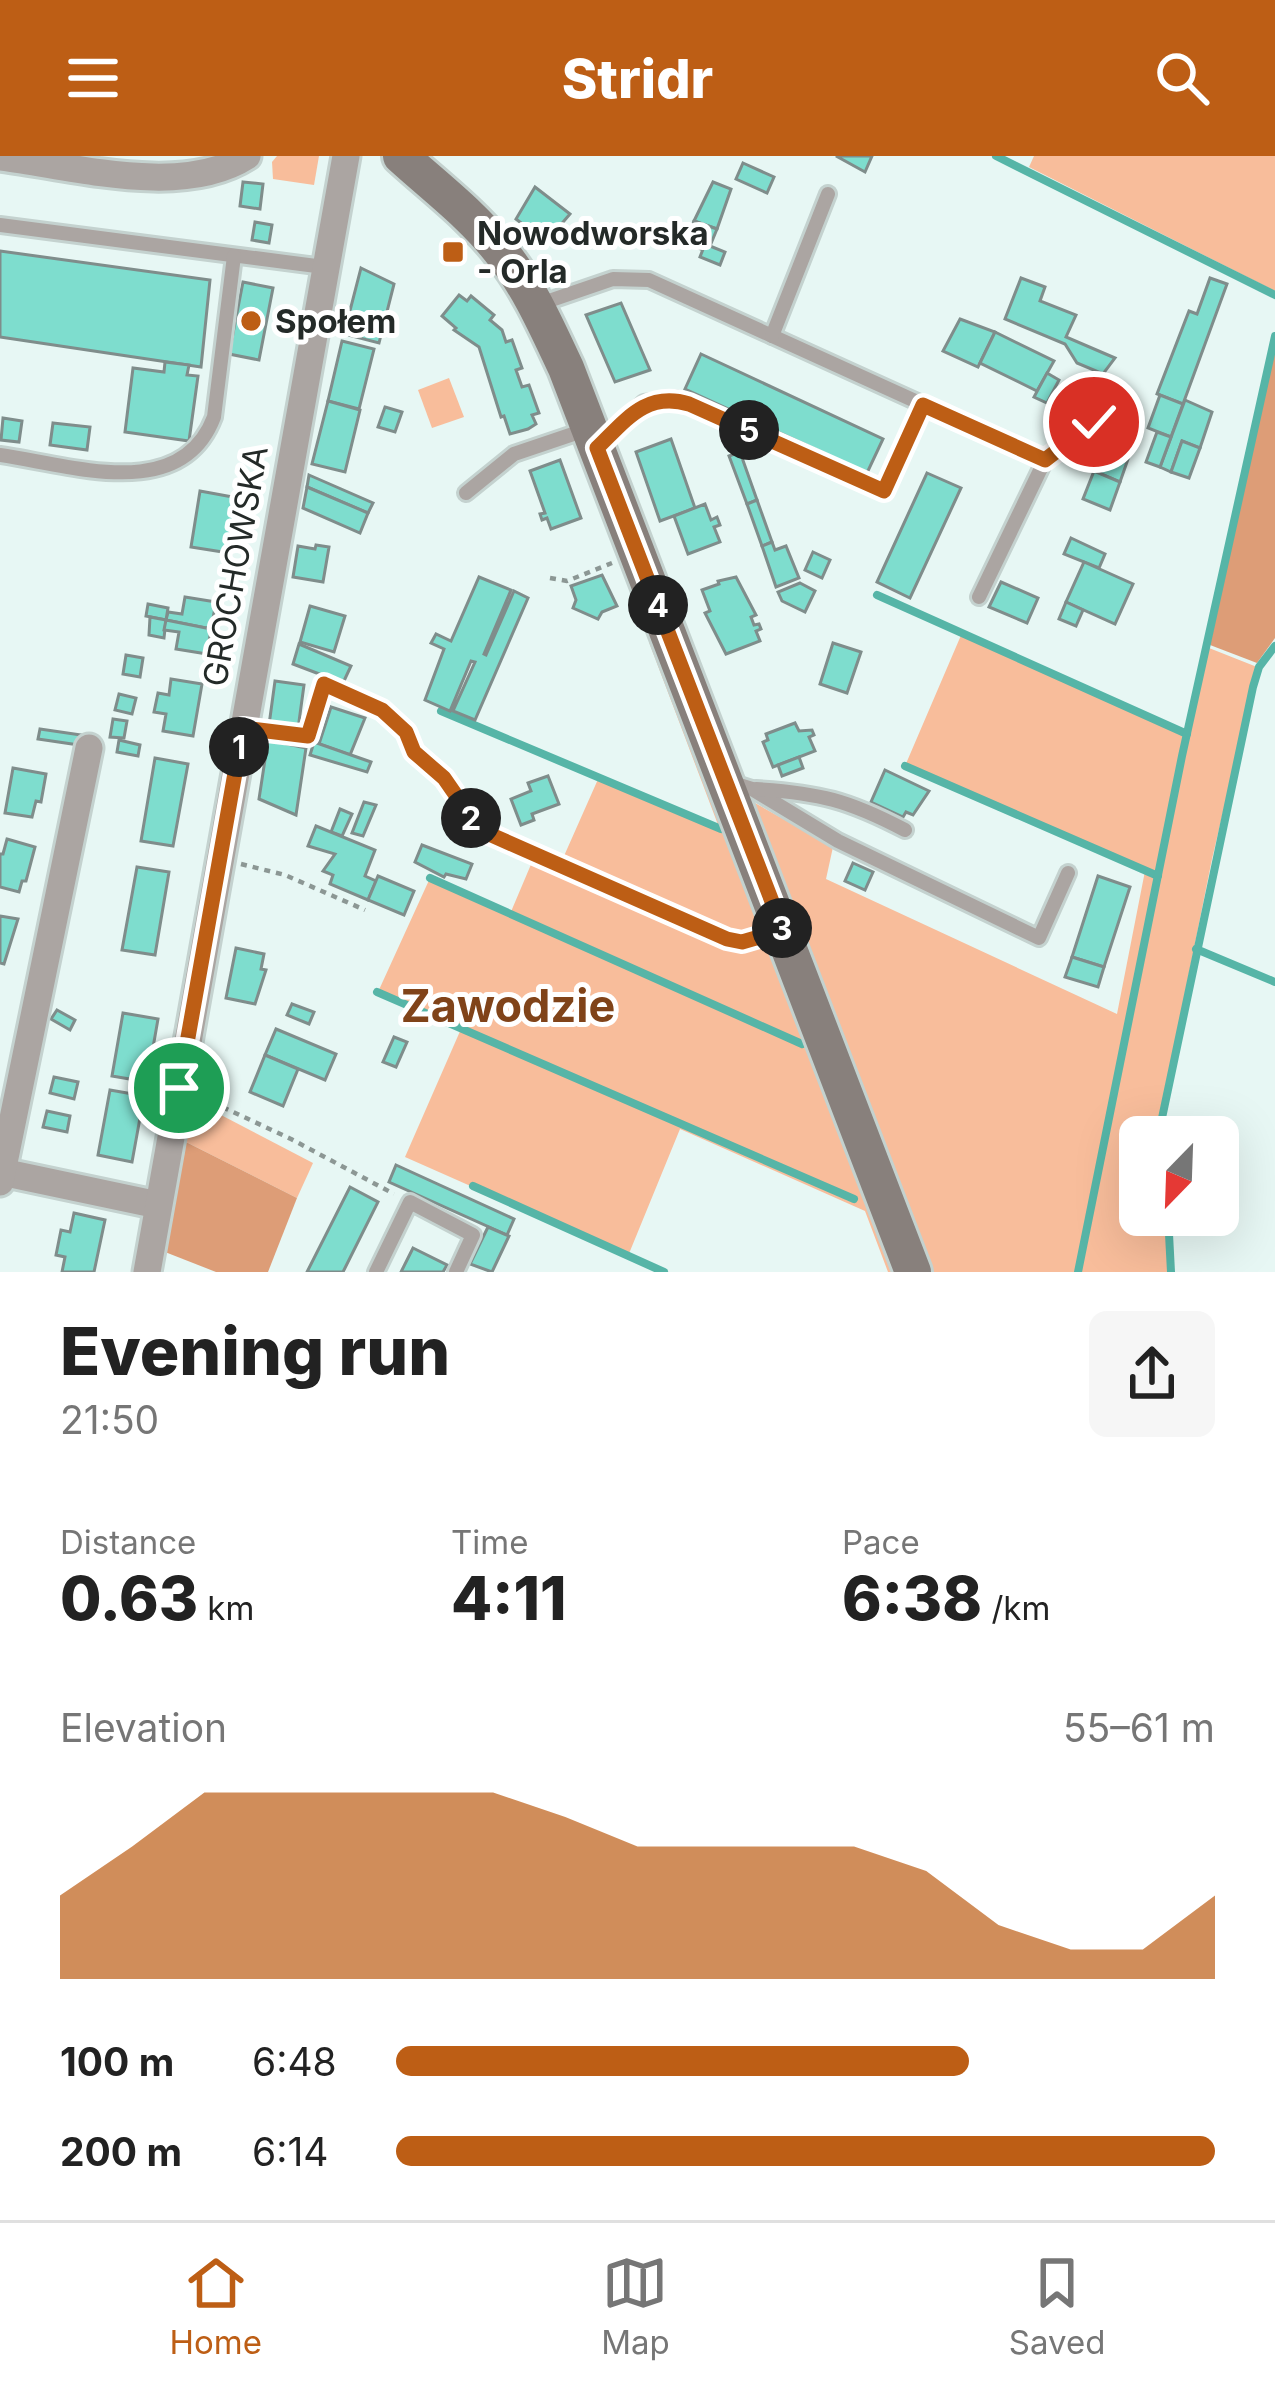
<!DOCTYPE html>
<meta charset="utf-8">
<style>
:root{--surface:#fff;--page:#f6f6f6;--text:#222;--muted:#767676;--line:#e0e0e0;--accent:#bd5e15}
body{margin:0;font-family:Inter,sans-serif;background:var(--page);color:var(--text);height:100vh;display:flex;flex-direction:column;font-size:45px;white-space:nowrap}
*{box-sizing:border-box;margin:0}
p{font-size:39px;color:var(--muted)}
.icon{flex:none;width:66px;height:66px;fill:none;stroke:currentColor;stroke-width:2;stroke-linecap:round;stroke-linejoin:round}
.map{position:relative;height:1116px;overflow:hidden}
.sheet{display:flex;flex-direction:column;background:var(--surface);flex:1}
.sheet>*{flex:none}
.needle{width:78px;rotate:203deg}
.buttons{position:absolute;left:1119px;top:960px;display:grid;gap:24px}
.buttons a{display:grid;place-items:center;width:120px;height:120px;border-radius:18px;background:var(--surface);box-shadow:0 12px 48px #0002;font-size:60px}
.pin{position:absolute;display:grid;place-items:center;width:102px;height:102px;color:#fff;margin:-51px;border:6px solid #fff;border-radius:50%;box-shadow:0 3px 12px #0007}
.km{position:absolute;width:60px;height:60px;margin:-30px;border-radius:50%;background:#222;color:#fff;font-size:33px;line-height:60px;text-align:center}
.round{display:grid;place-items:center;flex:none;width:126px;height:126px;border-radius:18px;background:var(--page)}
.head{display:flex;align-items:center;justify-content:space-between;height:204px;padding:0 60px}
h1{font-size:66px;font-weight:800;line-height:90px}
.metrics{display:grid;grid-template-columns:repeat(3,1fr);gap:18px;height:204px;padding:12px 60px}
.metrics div{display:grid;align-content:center}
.metrics b{font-size:60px;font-weight:800}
.metrics small{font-size:33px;font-weight:400}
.metrics p{font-size:33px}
.chart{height:336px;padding:24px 60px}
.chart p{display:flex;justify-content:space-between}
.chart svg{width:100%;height:216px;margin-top:12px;fill:var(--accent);opacity:.7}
ul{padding:0 60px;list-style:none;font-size:39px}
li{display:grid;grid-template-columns:192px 144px 1fr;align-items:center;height:90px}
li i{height:30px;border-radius:15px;background:var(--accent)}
header{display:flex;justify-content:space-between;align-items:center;height:156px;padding:0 60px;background:var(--accent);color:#fff;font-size:54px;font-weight:800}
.dock{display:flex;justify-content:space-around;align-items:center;height:168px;border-top:3px solid var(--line);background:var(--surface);font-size:33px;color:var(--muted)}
.dock a{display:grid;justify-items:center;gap:6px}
.dock .active{color:var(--accent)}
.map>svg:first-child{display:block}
</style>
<header><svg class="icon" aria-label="menu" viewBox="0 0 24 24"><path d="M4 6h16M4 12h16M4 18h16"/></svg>Stridr<svg class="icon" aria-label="search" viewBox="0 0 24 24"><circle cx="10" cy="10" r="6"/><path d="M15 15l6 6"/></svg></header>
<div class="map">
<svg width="1275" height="1116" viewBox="0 0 1275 1116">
<rect width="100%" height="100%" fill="#e7f7f4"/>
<g fill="#f8bd9b">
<path d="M277,0H319L314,29L273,23L272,6Z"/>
<path d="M1034,0H1275V135L1029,11Z"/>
<path d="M449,222L464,261L432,272L418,234Z"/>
<path d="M962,477L1186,578L1209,492L1257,511L1212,703L1156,981H1140V1059H1165L1169,1116H929L748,643L833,691L826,723L1117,858L1145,715L905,610Z"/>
<path d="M649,486L660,491L899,1116H888L865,1055L680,973L628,1100L405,1001L461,873L378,836L430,722L510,758L535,699L560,709L599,621L720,674Z"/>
<path d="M198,947L313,1007L297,1042L186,986Z"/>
</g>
<g fill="#dd9d77">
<path d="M1275,190V482L1257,507L1210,489Z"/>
<path d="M186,986L297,1042L268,1116H216L165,1096Z"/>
</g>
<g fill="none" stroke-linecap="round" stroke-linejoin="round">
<g stroke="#56b5a7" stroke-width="8">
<path d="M996,0L1275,139"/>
<path d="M877,439L1187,578"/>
<path d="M441,555L721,673"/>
<path d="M905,610L1158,720"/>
<path d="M430,722L802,888"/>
<path d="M1196,793L1275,826"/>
<path d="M377,836L854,1043"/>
<path d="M1158,981L1253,531L1259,511L1275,490"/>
<path d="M473,1030L664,1116"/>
<path d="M1168,1059L1171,1116"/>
<path d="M1078,1116L1182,600L1275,180"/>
</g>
</g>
<g fill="#7eddce" stroke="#7f8d8b" stroke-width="3">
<path d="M836,0H872L865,16Z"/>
<path d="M743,7L774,21L767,37L736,23Z"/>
<path d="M243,26L263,28L260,53L240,50Z"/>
<path d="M713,26L731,33L717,73L694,65Z"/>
<path d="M535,31L570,58L546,86L516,63Z"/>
<path d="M694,65L717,73L710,90L705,88L703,94L686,87Z"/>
<path d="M255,66L272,69L269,87L252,84Z"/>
<path d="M705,88L725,96L720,109L700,101Z"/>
<path d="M0,95L210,124L201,211L0,181Z"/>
<path d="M361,112L394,128L379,187L344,178Z"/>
<path d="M1021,122L1045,131L1040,145L1076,159L1066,181L1115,202L1103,218L1077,207L1065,188L1005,163Z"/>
<path d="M1210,122L1227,128L1183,248L1157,238L1189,155L1197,158Z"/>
<path d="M243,126L273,132L259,204L229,198Z"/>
<path d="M459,139L467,145L471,140L494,159L490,164L502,174L506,186L512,184L522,212L516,214L522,231L529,229L539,257L532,259L536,268L528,273L510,278L504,260L501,261L479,191L454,174L456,172L442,160Z"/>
<path d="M621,147L650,214L615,226L586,159Z"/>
<path d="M960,163L995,176L978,211L943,195Z"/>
<path d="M995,176L1054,205L1037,235L980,207Z"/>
<path d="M342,185L374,193L359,253L328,245Z"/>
<path d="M701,198L883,283L867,317L685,233Z"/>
<path d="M165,206L189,209L187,219L198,220L189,285L125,276L133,212L164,216Z"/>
<path d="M1047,217L1059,224L1047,247L1034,241Z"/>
<path d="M1160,239L1183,248L1171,281L1148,272Z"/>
<path d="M1185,244L1212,256L1200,292L1182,285L1171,316L1160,311Z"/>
<path d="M328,245L360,254L345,316L312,308Z"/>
<path d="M385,251L402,256L395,276L378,271Z"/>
<path d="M3,262L22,265L19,286L1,284Z"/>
<path d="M53,267L90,271L87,294L50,289Z"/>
<path d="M1157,276L1171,281L1160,311L1146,306Z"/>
<path d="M1108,277L1134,286L1120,326L1094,315Z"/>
<path d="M671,283L695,352L660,365L636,296Z"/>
<path d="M1182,285L1200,292L1189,322L1171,316Z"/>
<path d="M740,296L757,344L747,348L729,300Z"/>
<path d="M560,304L581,362L551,373L547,362L542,364L540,358L545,357L530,315Z"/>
<path d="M1094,315L1120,326L1110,354L1083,343Z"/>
<path d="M927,317L961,332L910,442L877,426Z"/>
<path d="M309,319L373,347L368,357L307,331Z"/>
<path d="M307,331L368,357L360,377L303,352Z"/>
<path d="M200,335L238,342L229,397L191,391Z"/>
<path d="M757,344L772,386L762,390L747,348Z"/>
<path d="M705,348L711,364L717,361L720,369L714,371L720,386L688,398L674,360Z"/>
<path d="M1071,382L1105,398L1099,412L1064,398Z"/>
<path d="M772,386L775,394L786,390L799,422L776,431L762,390Z"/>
<path d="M316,389L329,391L323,426L293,421L298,390L315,393Z"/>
<path d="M813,396L830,404L822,422L805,414Z"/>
<path d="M1084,406L1133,428L1115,468L1066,446Z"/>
<path d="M602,419L617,450L602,456L598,463L573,452L576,444L571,430Z"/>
<path d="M479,421L511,434L484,498L486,499L514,435L528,442L475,564L453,555L475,506L471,505L450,555L425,544L444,493L431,487L436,478L451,485Z"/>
<path d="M736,421L756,459L751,461L754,469L759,468L761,473L756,475L760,485L726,498L705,457L710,455L702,434L719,428L718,425Z"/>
<path d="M1001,426L1038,442L1027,467L989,451Z"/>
<path d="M800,427L815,435L805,456L782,445L778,436Z"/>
<path d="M185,441L216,446L211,473L166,464L168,456L182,458Z"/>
<path d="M1066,446L1083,454L1076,470L1059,463Z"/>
<path d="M148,448L168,452L166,464L146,460Z"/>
<path d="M310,450L345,460L334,496L300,486Z"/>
<path d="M150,461L166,464L164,482L149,479Z"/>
<path d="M166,464L211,473L207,498L176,493L179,476L164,474Z"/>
<path d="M833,487L861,496L847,537L820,528Z"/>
<path d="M299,488L351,510L343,527L293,508Z"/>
<path d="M126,499L143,502L140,521L123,518Z"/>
<path d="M171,523L202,528L193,580L163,575L166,558L154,556L158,537L169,539Z"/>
<path d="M275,525L304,529L298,573L269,569Z"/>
<path d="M119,538L136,542L132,558L115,554Z"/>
<path d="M331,551L365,562L350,599L319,588Z"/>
<path d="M113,563L127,565L124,582L110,581Z"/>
<path d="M795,567L799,575L812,574L814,579L809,581L815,595L773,611L763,586L768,584L766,578Z"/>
<path d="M40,573L81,579L79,589L38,583Z"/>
<path d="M119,584L140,589L138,600L117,596Z"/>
<path d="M268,584L306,592L296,659L259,643Z"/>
<path d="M314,586L371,606L367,616L310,599Z"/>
<path d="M799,601L803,612L782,620L778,609Z"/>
<path d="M155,602L188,608L173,690L141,685Z"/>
<path d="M13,612L46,618L41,646L36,645L32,661L5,657Z"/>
<path d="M885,614L929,635L913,659L906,656L903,661L871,646Z"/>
<path d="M548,620L559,648L532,658L534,664L521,669L511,643L531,635L528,627Z"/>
<path d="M364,646L376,649L363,680L352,677Z"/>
<path d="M340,653L352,658L342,680L331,676Z"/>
<path d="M316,670L375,694L365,720L376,725L368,744L330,728L333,719L323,715L335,698L308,690Z"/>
<path d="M7,683L35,691L26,725H22L19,736L0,731V698H3Z"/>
<path d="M422,689L472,708L466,723L446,718L444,721L415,706Z"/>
<path d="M853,707L873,716L865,734L845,725Z"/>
<path d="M137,711L169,716L155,799L122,794Z"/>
<path d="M378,720L414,735L404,759L368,744Z"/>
<path d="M1098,720L1130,731L1104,811L1072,801Z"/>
<path d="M0,760L18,763L4,808L0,807Z"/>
<path d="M236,792L264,798L261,813L266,814L255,848L226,842Z"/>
<path d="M1072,801L1104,811L1098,831L1065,821Z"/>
<path d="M292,848L314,856L309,868L287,859Z"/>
<path d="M57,854L75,864L70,874L51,863Z"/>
<path d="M123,857L158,863L147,926L112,920Z"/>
<path d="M276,873L336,898L325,924L265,899Z"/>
<path d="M394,881L407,886L396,911L383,906Z"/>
<path d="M265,899L298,913L283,950L250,936Z"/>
<path d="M54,921L78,926L74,943L50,937Z"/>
<path d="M110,934L144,940L132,1006L98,999Z"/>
<path d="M47,955L70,960L67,976L43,971Z"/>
<path d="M396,1009L514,1063L507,1079L389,1026Z"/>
<path d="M350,1031L378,1046L343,1116H307Z"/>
<path d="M74,1057L105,1064L94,1116H62L65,1101L56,1099L61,1074L70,1076Z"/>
<path d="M488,1071L509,1080L492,1116L470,1108Z"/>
<path d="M413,1092L447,1109L443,1116H401Z"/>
</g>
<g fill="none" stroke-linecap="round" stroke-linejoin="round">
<defs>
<g id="lane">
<path d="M0,69L324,111"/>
<path d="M537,149L613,123L649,124L1045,304"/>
<path d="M772,180L828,38"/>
<path d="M601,288L644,247L675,243L884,335L923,249"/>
<path d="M0,299C71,309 181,348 214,261L234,100"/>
<path d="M466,337L514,298L588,273"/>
<path d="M979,441L1045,304L1094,266"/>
<path d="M243,572L308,581L324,528L383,554L406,576L414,596L444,623L480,674"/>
<path d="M733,627L752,633L838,685L1039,782L1068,717"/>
<path d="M756,633C819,637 848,644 905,674"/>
<path d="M376,1116L410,1046L473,1079L456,1116"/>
</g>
<g id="street">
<path d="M0,1C73,10 182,42 247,0"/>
<path d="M2,1016L158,1049"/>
<path d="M0,1026L89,592"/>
<path d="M147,1116L346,0"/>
</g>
<path id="secondary" d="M401,0C435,31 474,60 502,97C530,132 547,172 566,212L913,1116"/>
</defs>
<use href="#lane" stroke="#c4d2cf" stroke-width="20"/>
<use href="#street" stroke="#c4d2cf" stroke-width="33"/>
<use href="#secondary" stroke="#c4d2cf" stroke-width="42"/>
<g stroke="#8c9794" stroke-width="4.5" stroke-dasharray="6 6" stroke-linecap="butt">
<path d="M550,422L567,425L612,407"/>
<path d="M496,681L727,783L742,786L756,782"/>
<path d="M241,708L285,719L365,754"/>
<path d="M201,941L291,983L394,1038"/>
</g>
<use href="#lane" stroke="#aba5a2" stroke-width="14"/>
<use href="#street" stroke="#aba5a2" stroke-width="27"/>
<use href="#secondary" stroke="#88807c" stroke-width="36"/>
</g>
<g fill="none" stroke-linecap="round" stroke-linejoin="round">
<defs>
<path id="route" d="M179,932L243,572L308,580L324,528L382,554L406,576L414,596L444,622L480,674L727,783L742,786L783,774L597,292C626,264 646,235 689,248L884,335L923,249L1045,304L1094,266"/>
</defs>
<use href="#route" stroke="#fff" stroke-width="24"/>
<use href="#route" stroke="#bd5e15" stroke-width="15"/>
</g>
<g fill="#bd5e15" stroke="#fff" stroke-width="4.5">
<rect x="441" y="84" width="24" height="24" rx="6"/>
<circle cx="251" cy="165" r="12"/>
</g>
<g text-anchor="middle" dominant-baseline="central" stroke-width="10" stroke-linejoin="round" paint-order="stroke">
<g font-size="33" font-weight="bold" fill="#242a28" stroke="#fff" text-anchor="start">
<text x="477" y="77">Nowodworska<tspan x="477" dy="38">- Orla</tspan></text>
<text x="275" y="165">Społem</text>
</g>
<g font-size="33" fill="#242a28" stroke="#fff">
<text transform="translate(235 410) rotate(-80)">GROCHOWSKA</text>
</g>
<g font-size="45" font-weight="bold" fill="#804319" stroke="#fff">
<text x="508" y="849">Zawodzie</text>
</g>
</g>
</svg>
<div class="buttons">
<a><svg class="needle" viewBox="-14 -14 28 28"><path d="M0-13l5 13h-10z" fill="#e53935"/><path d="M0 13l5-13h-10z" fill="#767676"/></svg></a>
</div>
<div class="pin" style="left:179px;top:932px;background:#1e9e55"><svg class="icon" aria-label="arrive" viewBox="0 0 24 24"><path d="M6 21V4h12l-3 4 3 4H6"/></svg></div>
<div class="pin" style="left:1094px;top:266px;background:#d93025"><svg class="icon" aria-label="check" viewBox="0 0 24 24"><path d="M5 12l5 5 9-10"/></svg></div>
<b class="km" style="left:239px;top:591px">1</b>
<b class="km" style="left:471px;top:662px">2</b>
<b class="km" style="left:782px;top:772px">3</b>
<b class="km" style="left:658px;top:449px">4</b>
<b class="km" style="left:749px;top:274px">5</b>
</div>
<section class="sheet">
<div class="head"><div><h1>Evening run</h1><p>21:50</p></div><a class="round"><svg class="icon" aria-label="share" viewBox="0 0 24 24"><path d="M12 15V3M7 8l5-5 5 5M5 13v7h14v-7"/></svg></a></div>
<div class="metrics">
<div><p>Distance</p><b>0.63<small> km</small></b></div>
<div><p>Time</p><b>4:11</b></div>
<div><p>Pace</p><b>6:38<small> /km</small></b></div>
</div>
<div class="chart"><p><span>Elevation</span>55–61 m</p>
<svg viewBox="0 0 160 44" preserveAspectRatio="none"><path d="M0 44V27L10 17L20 6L30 6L40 6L50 6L60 6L70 11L80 17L90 17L100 17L110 17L120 22L130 33L140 38L150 38L160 27V44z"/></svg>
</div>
<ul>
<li><b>100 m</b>6:48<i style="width:70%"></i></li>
<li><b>200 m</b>6:14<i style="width:100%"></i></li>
</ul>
</section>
<nav class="dock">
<a class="active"><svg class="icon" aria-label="home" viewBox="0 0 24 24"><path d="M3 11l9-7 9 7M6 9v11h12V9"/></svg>Home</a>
<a><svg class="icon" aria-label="map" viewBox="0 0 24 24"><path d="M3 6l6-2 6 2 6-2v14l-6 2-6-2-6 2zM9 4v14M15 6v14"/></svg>Map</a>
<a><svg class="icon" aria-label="saved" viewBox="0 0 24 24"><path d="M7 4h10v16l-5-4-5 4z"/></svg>Saved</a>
</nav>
